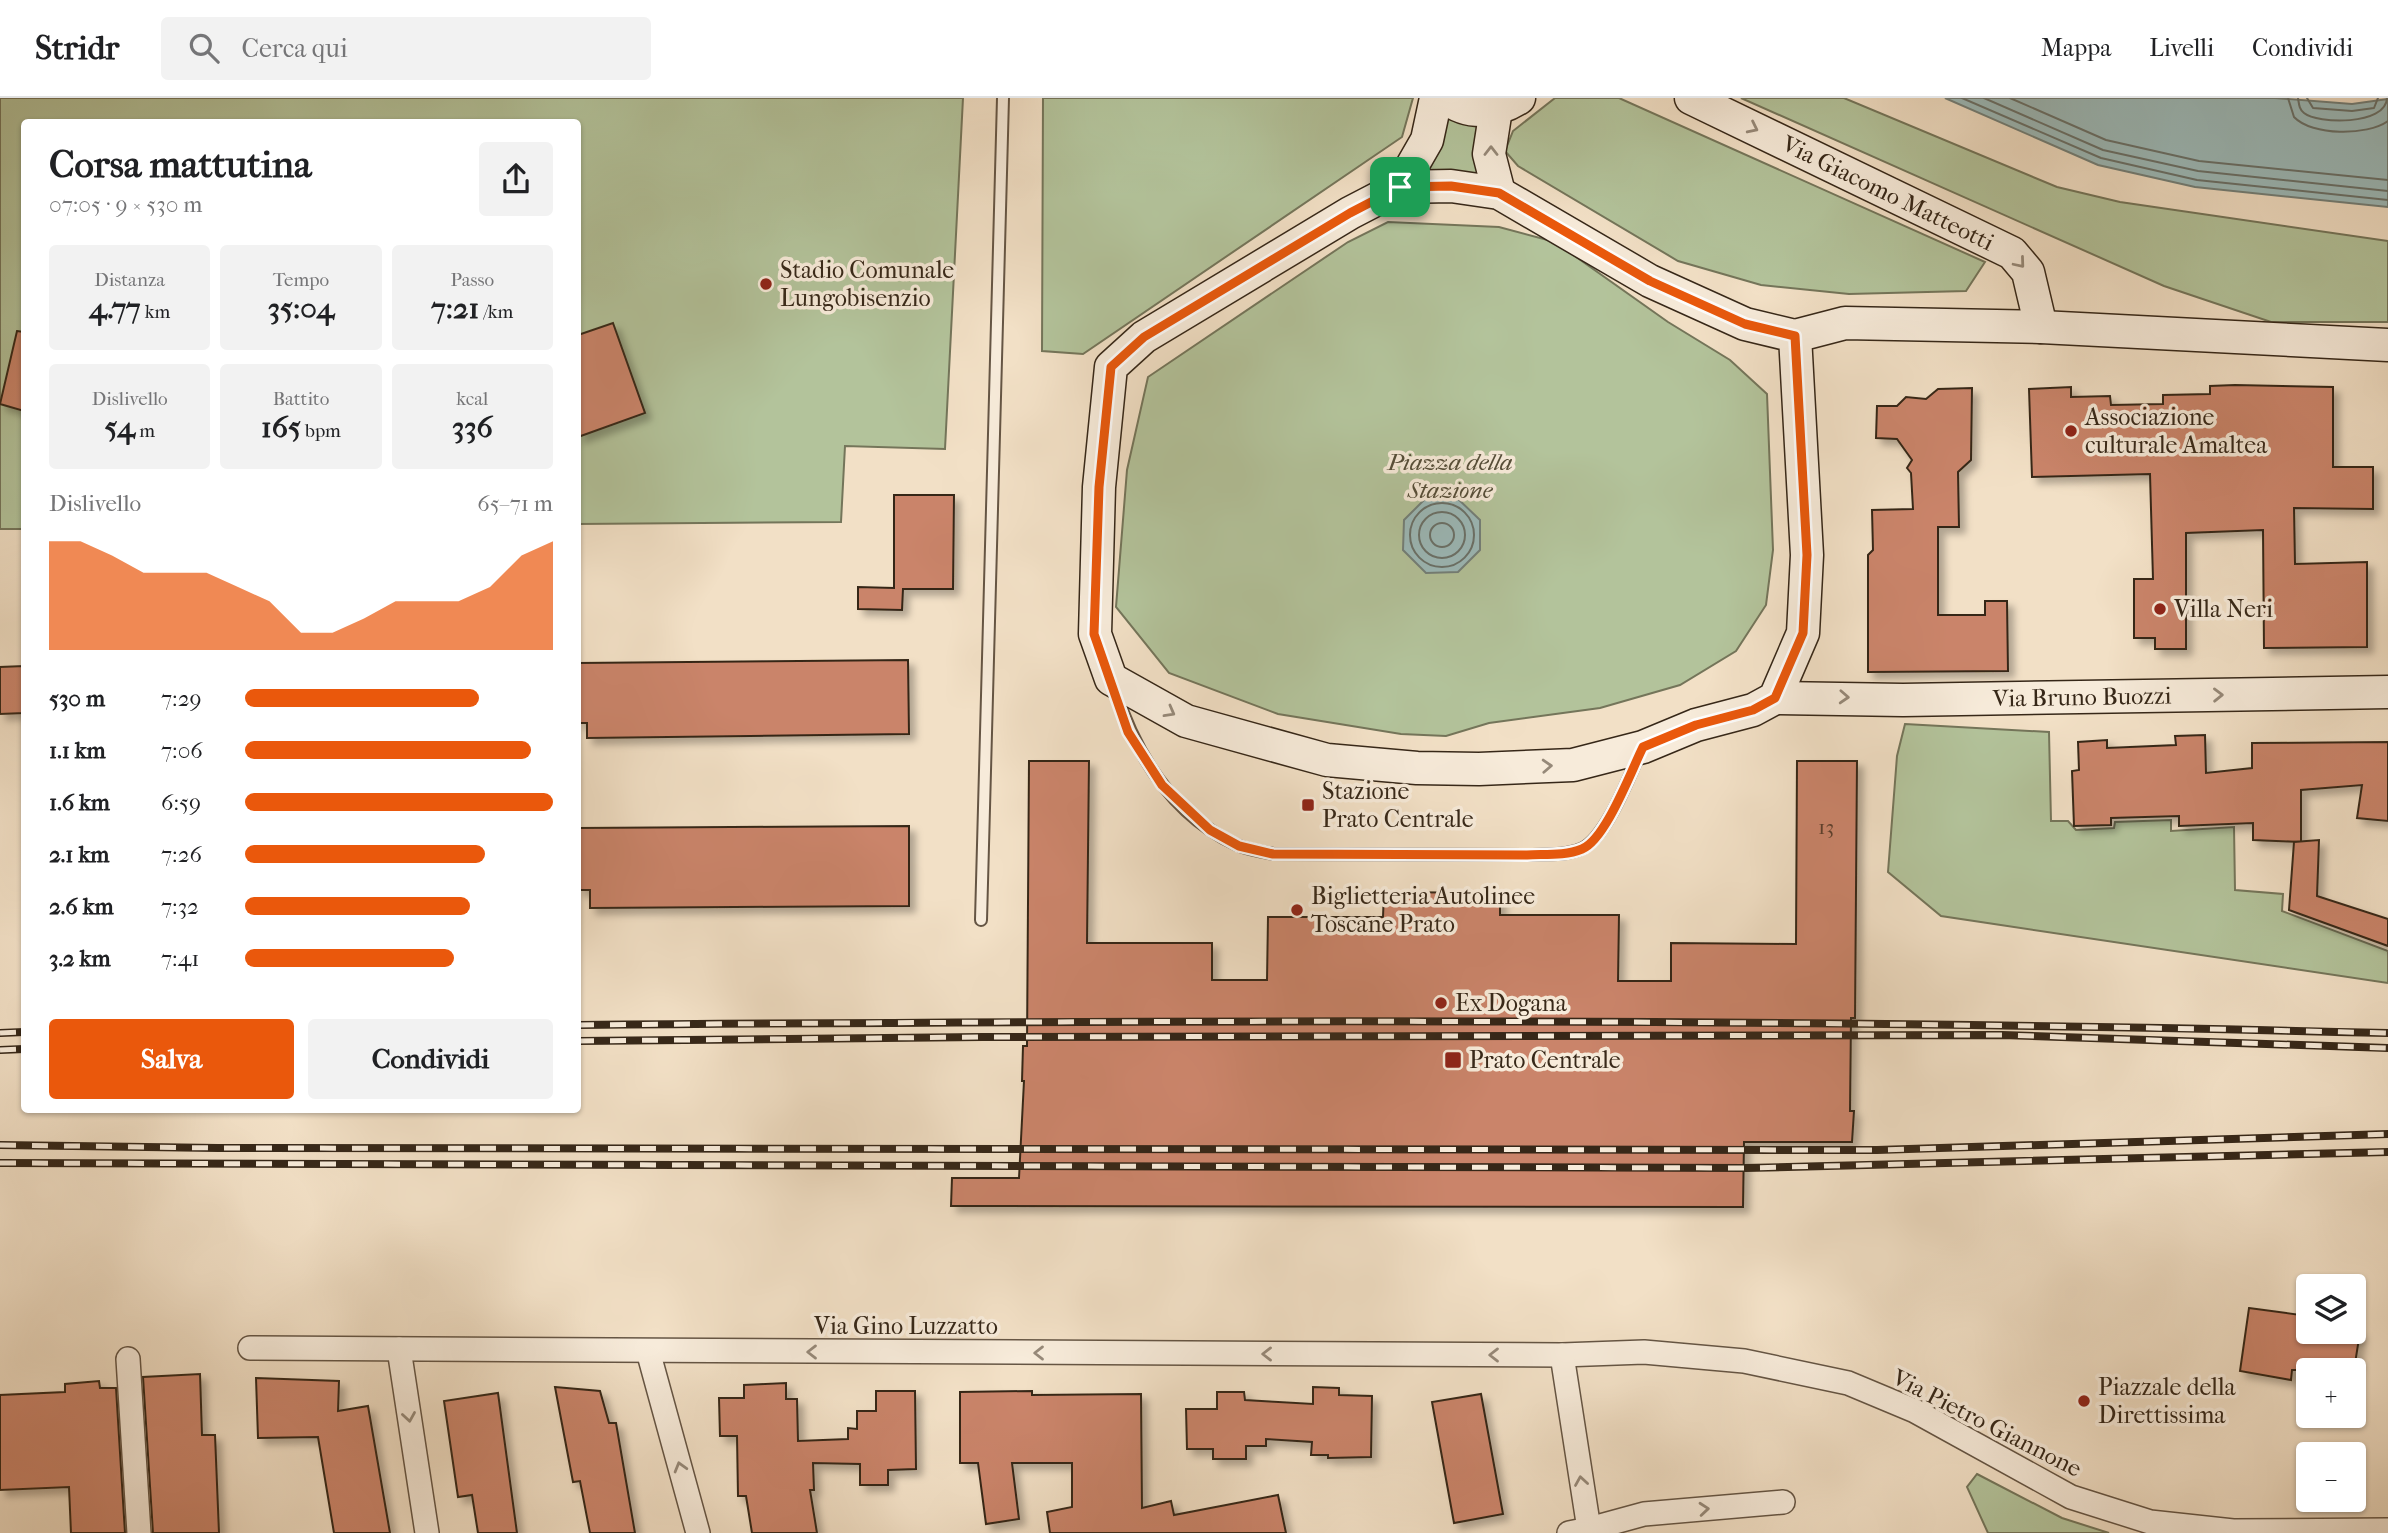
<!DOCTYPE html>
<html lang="it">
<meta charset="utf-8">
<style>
:root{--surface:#fff;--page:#f2f2f2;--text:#202124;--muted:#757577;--line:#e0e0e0;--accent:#ea580c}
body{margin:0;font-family:"IM FELL French Canon",serif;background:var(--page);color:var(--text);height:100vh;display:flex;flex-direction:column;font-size:26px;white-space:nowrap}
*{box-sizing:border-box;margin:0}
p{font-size:23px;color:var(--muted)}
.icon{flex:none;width:38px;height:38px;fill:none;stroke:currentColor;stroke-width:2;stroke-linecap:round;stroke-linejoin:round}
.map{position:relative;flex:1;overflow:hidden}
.side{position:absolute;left:21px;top:21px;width:560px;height:994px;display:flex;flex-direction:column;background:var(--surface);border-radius:7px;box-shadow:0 2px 5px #0004}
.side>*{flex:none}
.controls{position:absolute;left:2296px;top:1176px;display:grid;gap:14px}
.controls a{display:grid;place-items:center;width:70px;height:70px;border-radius:7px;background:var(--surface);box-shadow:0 2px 5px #0004;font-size:35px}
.pin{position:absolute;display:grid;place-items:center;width:60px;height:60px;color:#fff;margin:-30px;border-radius:14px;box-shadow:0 4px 10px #0006}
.round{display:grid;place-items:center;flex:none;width:74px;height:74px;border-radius:7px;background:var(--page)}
.summary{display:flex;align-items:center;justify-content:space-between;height:119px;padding:0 28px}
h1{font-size:38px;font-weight:700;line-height:52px}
.figures{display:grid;grid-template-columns:repeat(3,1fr);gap:10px;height:119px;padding:7px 28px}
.figures div{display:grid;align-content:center;border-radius:7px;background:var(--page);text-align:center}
.figures b{font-size:30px;font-weight:700}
.figures small{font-size:19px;font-weight:400}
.figures p{font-size:19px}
.chart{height:196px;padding:14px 28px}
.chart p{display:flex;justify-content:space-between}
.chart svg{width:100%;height:126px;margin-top:7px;fill:var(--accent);opacity:.7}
.button{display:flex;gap:14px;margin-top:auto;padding:14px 28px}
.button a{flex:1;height:80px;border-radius:7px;background:var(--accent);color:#fff;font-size:28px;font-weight:700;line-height:80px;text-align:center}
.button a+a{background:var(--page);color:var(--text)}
ul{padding:0 28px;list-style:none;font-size:23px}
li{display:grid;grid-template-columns:112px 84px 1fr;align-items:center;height:52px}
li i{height:18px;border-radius:9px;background:var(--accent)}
header{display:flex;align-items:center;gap:42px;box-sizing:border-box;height:98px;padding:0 35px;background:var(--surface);border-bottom:2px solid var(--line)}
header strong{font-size:33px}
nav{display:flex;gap:38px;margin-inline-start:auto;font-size:24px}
.search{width:490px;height:63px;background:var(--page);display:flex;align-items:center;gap:18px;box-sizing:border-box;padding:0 24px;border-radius:7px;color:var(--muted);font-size:26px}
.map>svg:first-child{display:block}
</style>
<header>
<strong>Stridr</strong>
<div class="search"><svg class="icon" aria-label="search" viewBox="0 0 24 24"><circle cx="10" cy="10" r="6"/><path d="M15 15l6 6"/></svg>Cerca qui</div>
<nav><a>Mappa</a><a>Livelli</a><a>Condividi</a></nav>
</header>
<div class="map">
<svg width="2388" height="1435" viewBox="0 0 2388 1435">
<defs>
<filter id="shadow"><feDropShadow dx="6" dy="6" stdDeviation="3.5" flood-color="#0004"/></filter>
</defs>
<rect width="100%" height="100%" fill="#f2e0c6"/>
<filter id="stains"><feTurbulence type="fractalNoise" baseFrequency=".00286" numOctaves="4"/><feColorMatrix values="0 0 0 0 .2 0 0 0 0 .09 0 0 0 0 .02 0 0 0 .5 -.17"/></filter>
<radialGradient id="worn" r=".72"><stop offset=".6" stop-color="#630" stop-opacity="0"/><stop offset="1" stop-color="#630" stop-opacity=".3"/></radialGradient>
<g fill="#b3c39b" stroke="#74755a" stroke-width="2">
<path d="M0,0H963L945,351L845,348L841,424L578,426V24H24V431H0Z"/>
<path d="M1043,0H1413L1402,39L1083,256L1042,253Z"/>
<path d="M1555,0H1619L1985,164L1966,193L1849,196L1761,187L1678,163L1518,68L1505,53L1513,33Z"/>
<path d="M1741,0H1844L2057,89L2120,104L2388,143V224H2271L2164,188Z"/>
<path d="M1446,16L1461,25L1479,28L1483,88L1417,78Z"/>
<path d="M1388,124L1499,129L1555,144L1668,224L1730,262L1767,296L1773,452L1766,507L1736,553L1680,587L1600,610L1489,625L1446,638L1401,636L1278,616L1169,575L1116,509L1127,372L1148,279L1348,144Z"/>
<path d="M1905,626L2049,634L2051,723H2068L2076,732L2114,730L2115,724L2171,722V733L2234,729L2235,792L2283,796L2282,813L2388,853V885L1941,818L1888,774L1897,658Z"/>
<path d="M1977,1376L2062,1420L2109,1435H1988L1967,1389Z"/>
</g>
<g fill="#9cbbbb" stroke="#73807a" stroke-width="2">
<path d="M1945,0H2275L2352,6L2388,1V109L2195,89L2098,67Z"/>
<path d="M1456,399L1480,422V452L1458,474L1426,475L1403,452L1404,422L1426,400Z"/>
</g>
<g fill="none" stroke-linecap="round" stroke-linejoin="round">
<g stroke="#69716a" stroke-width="2">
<path d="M1962,0L2101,60L2197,82L2388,102"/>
<path d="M1984,0L2103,52L2198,73L2388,93"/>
<path d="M2010,0L2106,42L2199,63L2388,82"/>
<path d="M2288,0L2294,19C2312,38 2367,38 2388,23"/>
<path d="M2298,0C2299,6 2299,11 2304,15C2317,26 2386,28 2387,0"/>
<path d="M2307,0L2313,10L2352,13L2374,10L2378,0"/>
<circle cx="1442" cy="437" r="32"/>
<circle cx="1442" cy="437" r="23"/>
<circle cx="1442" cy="437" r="12"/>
</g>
</g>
<g fill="#ca846a" stroke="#362718" stroke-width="2" filter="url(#shadow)">
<path d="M613,225L645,315L578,339V237Z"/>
<path d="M17,233L24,234V313L0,306Z"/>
<path d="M2235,287L2333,289V369H2373V411L2294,410L2295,466L2367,464V549L2264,550L2263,432L2186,435V551H2155V540H2134V481H2153L2150,376L2032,379L2029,291L2071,289V299L2110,298L2111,307L2163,306V297L2210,296V288Z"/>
<path d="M1972,290L1971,362L1958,374L1959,429H1938V517H1985V503H2007L2008,573L1868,574V457L1873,452L1872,412L1913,411L1911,375L1907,370L1912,362L1897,341L1876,340L1877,308H1897L1906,299L1926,301L1938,291Z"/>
<path d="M894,397H954L953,491H903L902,512L858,511V489L894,490Z"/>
<path d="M908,562L909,636L587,640V625H578V565Z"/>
<path d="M24,568V615L0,616V569Z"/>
<path d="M2205,637L2206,675L2252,670V645L2388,644V723L2357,720L2362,687L2301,692V744L2253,742V725L2179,728V718L2111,720V727L2074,728L2072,673L2079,672L2078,644L2107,642V650L2176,647L2175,638Z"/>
<path d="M1029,663H1089L1087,845H1212V882H1267L1268,819H1383L1384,794L1500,795V817H1619L1618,883H1671V845L1796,846L1797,663H1857L1855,920H1851L1850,1013H1854L1852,1044H1744L1743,1109L951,1108L952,1080H1019L1024,983H1022L1023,948H1027Z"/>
<path d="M909,728V808L590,810V792H578V730Z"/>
<path d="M2319,742L2317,798L2388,821V848L2289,812L2294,744Z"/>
<path d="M2249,1210L2308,1218V1234H2360L2354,1272H2292L2291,1282L2240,1273Z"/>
<path d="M200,1276L202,1337H215L219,1435H153L143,1279Z"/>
<path d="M256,1280L339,1283L338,1313L368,1308L390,1435H334L318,1339L258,1340Z"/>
<path d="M99,1283L100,1290H116L125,1435H71L69,1389L0,1392V1297L65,1294V1286Z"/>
<path d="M786,1285V1301H797L798,1343L848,1341V1330L857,1331V1313H876V1293H915L916,1371L888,1372V1387H860V1366L813,1365L814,1392H810L817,1435H752L746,1398H738L737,1338H720L719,1300H744V1287Z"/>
<path d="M555,1289L600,1293L609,1325H616L635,1435H590L580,1383L573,1384Z"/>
<path d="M1313,1289L1339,1290V1297L1372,1298L1371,1359L1328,1360V1357H1311L1312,1344L1266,1341V1348H1246V1361H1213V1351H1187L1186,1311H1217V1294H1244L1245,1302L1313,1306Z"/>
<path d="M1032,1293V1297L1141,1296L1142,1410L1171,1403L1174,1417L1278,1397L1286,1435H1050L1047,1414L1072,1409V1365H1012L1019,1421L986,1426L978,1365H960V1294Z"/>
<path d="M498,1295L517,1435H478L472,1397L458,1399L444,1303Z"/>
<path d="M1481,1296L1503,1416L1454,1425L1432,1304Z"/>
</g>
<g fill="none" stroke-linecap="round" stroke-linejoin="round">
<defs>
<g id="lane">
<path d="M1114,590C1135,655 1172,717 1237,747C1248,752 1262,753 1273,756L1527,757C1545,756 1564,758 1581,751C1605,742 1629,679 1640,655"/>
<path d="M981,822L1003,0"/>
</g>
<g id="street">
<path d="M250,1250L1562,1257L1644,1254L1744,1263L1848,1285L1915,1313L2071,1399L2150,1424L2233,1433L2388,1432"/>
<path d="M399,1251L427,1435"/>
<path d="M648,1253L698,1435"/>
<path d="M1562,1257L1589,1431L1569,1435"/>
<path d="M128,1261L139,1435"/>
<path d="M1589,1431L1644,1416L1783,1404"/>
</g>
<g id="secondary">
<path d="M1446,0C1468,17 1496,15 1519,0"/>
<path d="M1691,0L2012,155L2028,174L2041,229"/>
<path d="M1496,11L1489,56L1499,95"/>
<path d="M1400,89L1427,42L1436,0"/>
<path d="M1795,238L1807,457L1803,535L1775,600L1753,612L1696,627L1643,649L1573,667L1479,671L1417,670L1327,662L1186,623L1111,581L1095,536L1099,389L1111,269L1144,239L1350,115L1400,89L1451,88L1499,95L1650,183L1745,226L1795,238L1845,225L2041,229L2388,247"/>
<path d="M1775,600L1903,602L2388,594"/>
</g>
</defs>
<use href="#lane" stroke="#655544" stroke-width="14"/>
<use href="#street" stroke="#655544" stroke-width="26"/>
<use href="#secondary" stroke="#362718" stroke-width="35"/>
<use href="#lane" stroke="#f7ebda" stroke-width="10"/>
<use href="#street" stroke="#f7ebda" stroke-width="23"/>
<use href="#secondary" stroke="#f7ebda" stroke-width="32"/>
<defs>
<g id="rail">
<path d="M578,927C1181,922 1785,920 2388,935"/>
<path d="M0,935L24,934"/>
<path d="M578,943L982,939L2002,937L2388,950"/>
<path d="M0,952L24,951"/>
<path d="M0,1047L218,1050L1877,1052L2388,1036"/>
<path d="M0,1065L1745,1070L2388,1054"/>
</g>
</defs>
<use href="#rail" stroke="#362718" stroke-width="8"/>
<use href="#rail" stroke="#f7ebda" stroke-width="5" stroke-dasharray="16" stroke-linecap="butt"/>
</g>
<defs><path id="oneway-chevron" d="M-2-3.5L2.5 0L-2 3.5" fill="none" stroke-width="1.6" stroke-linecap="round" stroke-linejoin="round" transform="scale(1.75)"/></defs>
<g stroke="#968979">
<use href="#oneway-chevron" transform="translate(1753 30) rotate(26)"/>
<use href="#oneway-chevron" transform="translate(1491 53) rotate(-90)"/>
<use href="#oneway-chevron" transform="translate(2020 165) rotate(50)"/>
<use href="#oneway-chevron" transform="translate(2218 597) rotate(-1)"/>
<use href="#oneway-chevron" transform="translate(1844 599) rotate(3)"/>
<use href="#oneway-chevron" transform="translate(1170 614) rotate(29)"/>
<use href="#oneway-chevron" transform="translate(1547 668) rotate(-3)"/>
<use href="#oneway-chevron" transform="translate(812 1254) rotate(-180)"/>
<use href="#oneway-chevron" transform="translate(1039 1255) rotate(-180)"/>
<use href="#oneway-chevron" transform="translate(1267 1256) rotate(-180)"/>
<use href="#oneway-chevron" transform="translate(1494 1257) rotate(-180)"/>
<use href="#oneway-chevron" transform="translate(409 1319) rotate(81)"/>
<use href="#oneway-chevron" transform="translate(680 1369) rotate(-106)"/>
<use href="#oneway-chevron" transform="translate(1581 1383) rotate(-99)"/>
<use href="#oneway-chevron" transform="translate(1704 1411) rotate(-5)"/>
</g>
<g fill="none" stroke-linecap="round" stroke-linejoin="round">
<defs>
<path id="route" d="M1451,88L1499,95L1650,183L1745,226L1795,238L1807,457L1803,535L1775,600L1753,612L1696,627L1643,649C1631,673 1606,741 1582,751C1565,758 1545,756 1527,757L1273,756L1239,748L1210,732L1162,687L1128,634L1094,536L1099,389L1111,269L1144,239L1350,115L1400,89Z"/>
</defs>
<use href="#route" stroke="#fff" stroke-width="14"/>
<use href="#route" stroke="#ea580c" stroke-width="9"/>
</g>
<g fill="#8f2418" stroke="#f7ebda" stroke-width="2.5">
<circle cx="766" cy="186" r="7"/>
<circle cx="2071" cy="333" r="7"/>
<circle cx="2160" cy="511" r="7"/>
<rect x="1301" y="700" width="14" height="14" rx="3.5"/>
<circle cx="1297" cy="812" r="7"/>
<circle cx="1441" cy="905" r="7"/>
<rect x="1444" y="953" width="18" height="18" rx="3.5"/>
<circle cx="2084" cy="1303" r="7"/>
</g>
<g text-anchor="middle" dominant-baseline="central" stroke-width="7" stroke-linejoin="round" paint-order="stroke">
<g font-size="21" fill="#5b3e2c">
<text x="1826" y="729">13</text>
</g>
<g font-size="24" fill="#362718" stroke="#f7ebda">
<text transform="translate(1888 95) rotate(26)">Via Giacomo Matteotti</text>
<text transform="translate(2082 599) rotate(-1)">Via Bruno Buozzi</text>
<text x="906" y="1228">Via Gino Luzzatto</text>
<text transform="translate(1987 1325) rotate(27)">Via Pietro Giannone</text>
</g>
<g font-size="24" fill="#362718" stroke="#f7ebda" text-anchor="start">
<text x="780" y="172">Stadio Comunale<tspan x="780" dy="28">Lungobisenzio</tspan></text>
<text x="2085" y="319">Associazione<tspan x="2085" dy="28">culturale Amaltea</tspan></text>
<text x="2174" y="511">Villa Neri</text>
<text x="1322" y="693">Stazione<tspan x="1322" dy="28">Prato Centrale</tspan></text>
<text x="1311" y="798">Biglietteria Autolinee<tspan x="1311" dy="28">Toscane Prato</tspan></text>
<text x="1455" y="905">Ex Dogana</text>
<text x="1469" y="962">Prato Centrale</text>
<text x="2098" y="1289">Piazzale della<tspan x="2098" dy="28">Direttissima</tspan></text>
</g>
<g font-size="24" font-style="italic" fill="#554e39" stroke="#f7ebda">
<text x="1450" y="364">Piazza della<tspan x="1450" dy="28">Stazione</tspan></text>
</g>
</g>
<rect width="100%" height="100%" filter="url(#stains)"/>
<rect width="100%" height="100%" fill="url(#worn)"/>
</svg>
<div class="controls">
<a><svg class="icon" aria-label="layers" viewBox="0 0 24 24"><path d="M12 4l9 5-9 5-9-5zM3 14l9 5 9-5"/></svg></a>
<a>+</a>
<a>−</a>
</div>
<div class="pin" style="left:1400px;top:89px;background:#1e9e55"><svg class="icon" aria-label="arrive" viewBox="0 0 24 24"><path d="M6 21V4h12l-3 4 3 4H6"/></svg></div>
<section class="side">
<div class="summary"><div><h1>Corsa mattutina</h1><p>07:05 · 9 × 530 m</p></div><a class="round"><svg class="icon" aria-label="share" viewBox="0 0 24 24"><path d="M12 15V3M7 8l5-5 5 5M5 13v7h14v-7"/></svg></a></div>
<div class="figures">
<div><p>Distanza</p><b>4.77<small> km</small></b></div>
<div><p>Tempo</p><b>35:04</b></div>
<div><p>Passo</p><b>7:21<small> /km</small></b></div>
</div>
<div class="figures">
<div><p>Dislivello</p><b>54<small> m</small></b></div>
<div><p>Battito</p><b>165<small> bpm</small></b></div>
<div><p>kcal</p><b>336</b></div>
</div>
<div class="chart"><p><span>Dislivello</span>65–71 m</p>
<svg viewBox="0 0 160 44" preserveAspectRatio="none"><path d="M0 44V6L10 6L20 11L30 17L40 17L50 17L60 22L70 27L80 38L90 38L100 33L110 27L120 27L130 27L140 22L150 11L160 6V44z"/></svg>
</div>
<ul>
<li><b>530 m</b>7:29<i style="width:76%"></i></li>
<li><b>1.1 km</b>7:06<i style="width:93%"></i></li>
<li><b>1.6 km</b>6:59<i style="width:100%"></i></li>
<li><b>2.1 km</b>7:26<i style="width:78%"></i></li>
<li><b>2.6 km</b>7:32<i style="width:73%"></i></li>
<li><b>3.2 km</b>7:41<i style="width:68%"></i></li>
</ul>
<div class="button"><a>Salva</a><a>Condividi</a></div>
</section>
</div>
